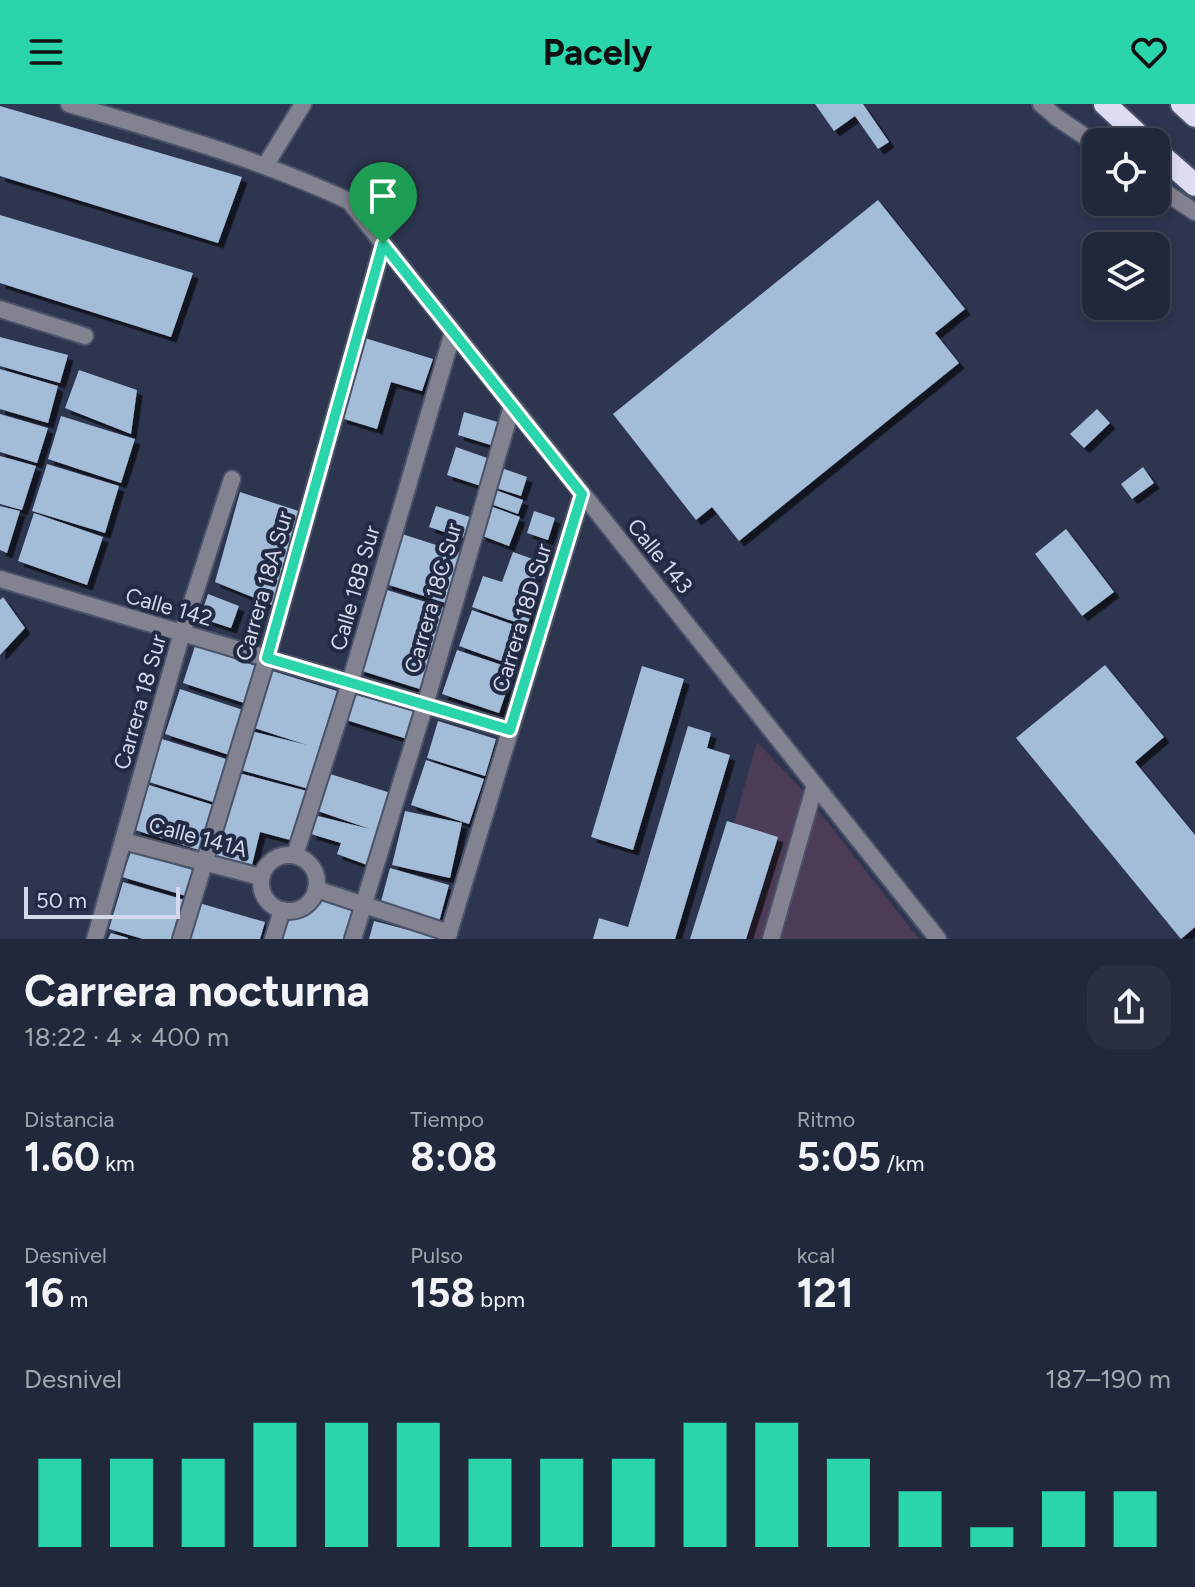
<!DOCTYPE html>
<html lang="es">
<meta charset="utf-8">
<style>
:root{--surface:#22283b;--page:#2a3042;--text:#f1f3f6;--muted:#a2a6af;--line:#3f4455;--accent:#2ad5ac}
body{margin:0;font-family:Figtree,sans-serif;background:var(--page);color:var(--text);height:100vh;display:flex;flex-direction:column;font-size:30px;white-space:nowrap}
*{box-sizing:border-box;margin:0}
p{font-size:26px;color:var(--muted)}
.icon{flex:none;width:44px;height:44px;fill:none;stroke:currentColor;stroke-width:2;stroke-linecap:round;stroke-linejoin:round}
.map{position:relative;height:835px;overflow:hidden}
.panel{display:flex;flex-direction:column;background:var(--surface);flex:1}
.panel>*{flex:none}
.tools{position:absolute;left:1082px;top:24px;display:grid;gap:16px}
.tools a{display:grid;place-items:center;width:88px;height:88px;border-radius:16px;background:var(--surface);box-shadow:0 4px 12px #0003,0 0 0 2px var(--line);font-size:40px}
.scale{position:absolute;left:24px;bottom:20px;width:156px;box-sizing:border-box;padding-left:8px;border:4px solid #d3d9ea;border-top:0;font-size:22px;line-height:28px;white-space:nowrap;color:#d3d9ea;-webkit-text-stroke:6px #232b44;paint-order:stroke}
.pin{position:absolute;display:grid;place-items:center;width:68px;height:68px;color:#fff;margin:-82px -34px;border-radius:50% 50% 50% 0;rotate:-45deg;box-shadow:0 0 8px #0007}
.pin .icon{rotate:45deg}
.round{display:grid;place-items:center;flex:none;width:84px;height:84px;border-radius:24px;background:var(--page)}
.summary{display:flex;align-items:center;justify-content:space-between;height:136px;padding:0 24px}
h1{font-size:44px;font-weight:700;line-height:60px}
.stats{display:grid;grid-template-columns:repeat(3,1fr);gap:12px;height:136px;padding:8px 24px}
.stats div{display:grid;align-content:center}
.stats b{font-size:40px;font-weight:700}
.stats small{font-size:22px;font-weight:400}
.stats p{font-size:22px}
.chart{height:224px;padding:16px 24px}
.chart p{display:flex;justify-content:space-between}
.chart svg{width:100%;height:144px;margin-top:8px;stroke:var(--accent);stroke-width:6}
header{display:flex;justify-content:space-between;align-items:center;height:104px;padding:0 24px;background:var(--accent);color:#111;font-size:36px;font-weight:700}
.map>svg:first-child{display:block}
</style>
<header><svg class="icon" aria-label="menu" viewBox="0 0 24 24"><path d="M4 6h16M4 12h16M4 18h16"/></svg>Pacely<svg class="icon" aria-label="heart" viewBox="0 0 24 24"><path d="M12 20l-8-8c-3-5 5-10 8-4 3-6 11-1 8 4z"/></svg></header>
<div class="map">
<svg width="1195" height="835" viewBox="0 0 1195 835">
<defs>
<filter id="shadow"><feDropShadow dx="5.5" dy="5.5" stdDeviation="0" flood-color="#0009"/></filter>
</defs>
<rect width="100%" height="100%" fill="#2d354f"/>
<path fill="#4c3c58" d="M757,638L804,688L919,835H699L715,786Z"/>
<g fill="#a3bcd8" filter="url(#shadow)">
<path d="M815,0H863L889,38L878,45L855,12L834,27Z"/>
<path d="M0,2L242,73L218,139L0,72Z"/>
<path d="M878,96L965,205L935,229L959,259L739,437L712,403L696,416L613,310Z"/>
<path d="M0,111L193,169L171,233L0,179Z"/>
<path d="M0,233L68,251L60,279L0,262Z"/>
<path d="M365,234L433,255L422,287L391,278L377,325L341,314Z"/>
<path d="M0,265L58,282L48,319L0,305Z"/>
<path d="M79,266L137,286L131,330L65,304Z"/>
<path d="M1097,305L1110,319L1084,344L1070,330Z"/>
<path d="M464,308L501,319L494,342L458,331Z"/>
<path d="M0,310L48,324L37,359L0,348Z"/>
<path d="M61,312L135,335L121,379L48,355Z"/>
<path d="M456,343L490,355L481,382L447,371Z"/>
<path d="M0,352L36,362L22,406L0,400Z"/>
<path d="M47,360L119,382L105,429L32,407Z"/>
<path d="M499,363L527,373L521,392L493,383Z"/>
<path d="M1143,363L1154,379L1132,395L1121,380Z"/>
<path d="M493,385L523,396L518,410L488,399Z"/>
<path d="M240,388L305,409L277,503L215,478Z"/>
<path d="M0,402L20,407L7,449L0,446Z"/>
<path d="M436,402L470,413L463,434L429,423Z"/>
<path d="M490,402L520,413L509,442L480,431Z"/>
<path d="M534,407L555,414L548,436L527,429Z"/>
<path d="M34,409L103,433L87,481L18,457Z"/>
<path d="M1066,425L1114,488L1082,512L1035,450Z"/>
<path d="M402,430L464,450L449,500L386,480Z"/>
<path d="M513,448L541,458L530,488L538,491L527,522L472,503L483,472L502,478Z"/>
<path d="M384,485L448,505L423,586L359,566Z"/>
<path d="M208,490L239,502L231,524L200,514Z"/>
<path d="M3,493L25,524L0,551V496Z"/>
<path d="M472,506L528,526L515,562L459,542Z"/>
<path d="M195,542L256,562L244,599L183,579Z"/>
<path d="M457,546L514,565L499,609L442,590Z"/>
<path d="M1105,561L1164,633L1135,658L1195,731V823L1181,835L1016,634Z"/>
<path d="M642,562L684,575L633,746L591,733Z"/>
<path d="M266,565L337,587L319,644L309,685L237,665L247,626L307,641L248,622Z"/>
<path d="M180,585L243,606L229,651L165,630Z"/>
<path d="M350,589L415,608L407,635L343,615Z"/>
<path d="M438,617L496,635L485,672L427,654Z"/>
<path d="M688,622L711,629L707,644L730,651L675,835H593L599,814L628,823Z"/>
<path d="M162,635L226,655L213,698L149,678Z"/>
<path d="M426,656L484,675L469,720L411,701Z"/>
<path d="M235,668L307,687L294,737L260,728L252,761L213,751Z"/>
<path d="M327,669L394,690L370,762L337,750L341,739L311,730L314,711L370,725L315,706Z"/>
<path d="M149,681L213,701L199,746L135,726Z"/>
<path d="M405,707L462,719L450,774L392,761Z"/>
<path d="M727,717L778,733L746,835H690Z"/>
<path d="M131,748L196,767L186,792L122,773Z"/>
<path d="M390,764L449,781L439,818L380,801Z"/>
<path d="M123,778L185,796L173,835H143L109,825Z"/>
<path d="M328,794L361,806L351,835H277L282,820Z"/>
<path d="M199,799L265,818L260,835H189Z"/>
<path d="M374,817L439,834V835H369Z"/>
<path d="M111,829L128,834V835H108Z"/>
</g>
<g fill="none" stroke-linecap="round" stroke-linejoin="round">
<defs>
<g id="minor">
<path d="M69,0C164,28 259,55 349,97L938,835"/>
<path d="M1041,0L1056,13L1096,40"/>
<path d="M265,62L303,0"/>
<path d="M1156,82L1195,108"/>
<path d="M0,205L85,232"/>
<path d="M0,475L510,626"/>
<path d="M123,737L261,773"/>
<path d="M295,751L350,579L453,228"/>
<circle cx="289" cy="779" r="28"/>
<path d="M316,785L449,829"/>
<path d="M95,835L182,529L232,375"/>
<path d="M181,835L267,554L383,140"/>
<path d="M273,835L282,806"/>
<path d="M353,835L425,601L512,302"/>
<path d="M447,835L582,390"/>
<path d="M771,835L815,681"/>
</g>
<g id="trunk">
<path d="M1105,0L1146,38"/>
<path d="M1182,0L1195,12"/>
<path d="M1156,47L1195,81"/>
</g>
</defs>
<use href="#minor" stroke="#4b536b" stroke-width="20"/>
<use href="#trunk" stroke="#4b536b" stroke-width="26"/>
<use href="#minor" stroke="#838290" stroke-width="16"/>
<use href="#trunk" stroke="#dedcf2" stroke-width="22"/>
</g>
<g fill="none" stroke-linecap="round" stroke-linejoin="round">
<defs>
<path id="route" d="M383,140L582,390L510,626L267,554Z"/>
</defs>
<use href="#route" stroke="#fff" stroke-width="16"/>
<use href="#route" stroke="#2ad5ac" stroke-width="10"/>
</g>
<g text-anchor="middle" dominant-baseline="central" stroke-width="8" stroke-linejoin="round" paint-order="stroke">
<g font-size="22" fill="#d3d9ea" stroke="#232b44">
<text transform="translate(660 452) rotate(51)">Calle 143</text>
<text transform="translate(264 482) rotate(-74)">Carrera 18A Sur</text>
<text transform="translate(355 484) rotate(-74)">Calle 18B Sur</text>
<text transform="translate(433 494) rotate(-74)">Carrera 18C Sur</text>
<text transform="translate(169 503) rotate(16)">Calle 142</text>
<text transform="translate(522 514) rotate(-73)">Carrera 18D Sur</text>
<text transform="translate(140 598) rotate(-74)">Carrera 18 Sur</text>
<text transform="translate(198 733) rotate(15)">Calle 141A</text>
</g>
</g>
</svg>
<div class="tools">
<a><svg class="icon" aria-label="locate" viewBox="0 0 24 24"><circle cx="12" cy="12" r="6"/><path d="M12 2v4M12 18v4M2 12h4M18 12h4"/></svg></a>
<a><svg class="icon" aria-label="layers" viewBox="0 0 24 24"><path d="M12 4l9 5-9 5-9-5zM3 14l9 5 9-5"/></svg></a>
</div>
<div class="scale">50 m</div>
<div class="pin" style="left:383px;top:140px;background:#1e9e55"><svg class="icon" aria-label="arrive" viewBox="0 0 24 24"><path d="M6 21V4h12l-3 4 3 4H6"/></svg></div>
</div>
<section class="panel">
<div class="summary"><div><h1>Carrera nocturna</h1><p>18:22 · 4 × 400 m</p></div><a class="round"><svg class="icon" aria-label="share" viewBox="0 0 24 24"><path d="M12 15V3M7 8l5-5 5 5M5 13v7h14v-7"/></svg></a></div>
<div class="stats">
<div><p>Distancia</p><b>1.60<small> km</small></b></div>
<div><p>Tiempo</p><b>8:08</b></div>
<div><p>Ritmo</p><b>5:05<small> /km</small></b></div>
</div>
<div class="stats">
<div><p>Desnivel</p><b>16<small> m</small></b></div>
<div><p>Pulso</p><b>158<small> bpm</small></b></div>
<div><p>kcal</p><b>121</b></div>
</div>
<div class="chart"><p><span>Desnivel</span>187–190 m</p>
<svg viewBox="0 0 160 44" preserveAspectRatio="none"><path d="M5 44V17M15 44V17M25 44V17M35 44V6M45 44V6M55 44V6M65 44V17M75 44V17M85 44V17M95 44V6M105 44V6M115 44V17M125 44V27M135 44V38M145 44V27M155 44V27"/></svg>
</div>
</section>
